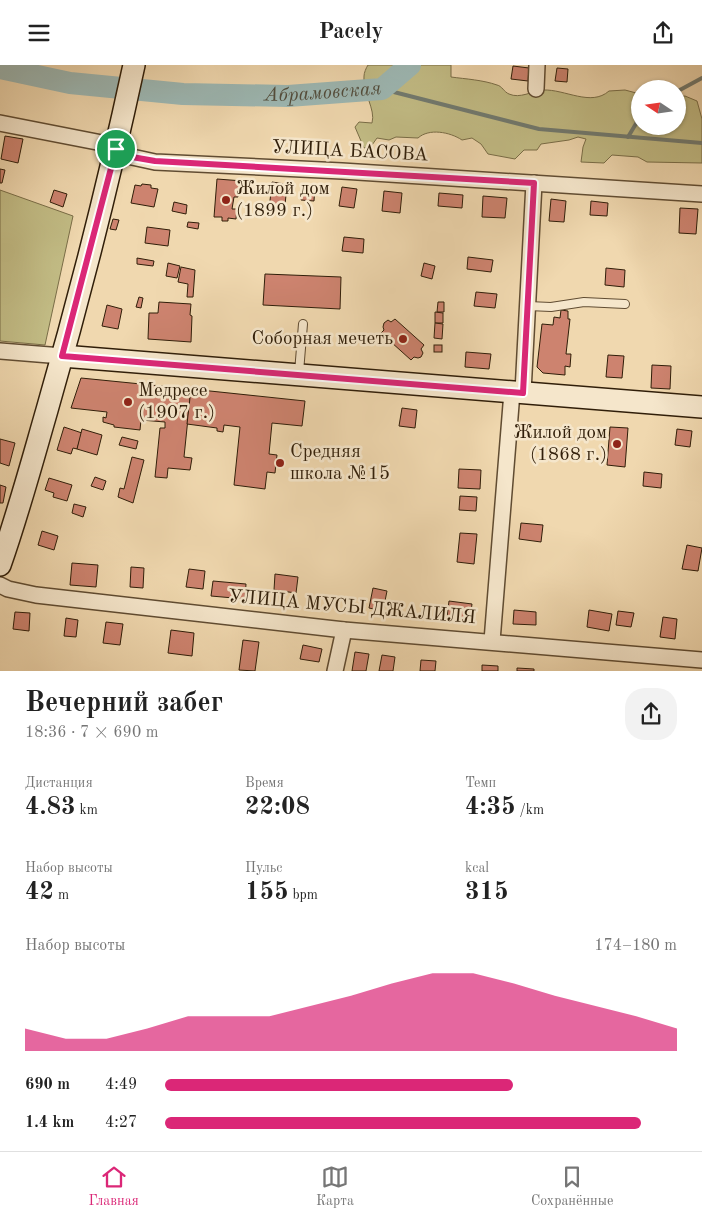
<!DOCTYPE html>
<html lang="ru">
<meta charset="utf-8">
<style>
:root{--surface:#fff;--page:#f2f2f2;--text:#222;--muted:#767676;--line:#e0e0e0;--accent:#db2777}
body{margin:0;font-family:"Old Standard TT",serif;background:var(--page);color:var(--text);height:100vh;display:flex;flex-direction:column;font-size:19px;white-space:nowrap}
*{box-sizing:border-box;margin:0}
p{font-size:16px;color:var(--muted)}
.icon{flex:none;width:28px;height:28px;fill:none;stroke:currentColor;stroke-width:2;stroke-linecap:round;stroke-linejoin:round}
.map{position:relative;height:606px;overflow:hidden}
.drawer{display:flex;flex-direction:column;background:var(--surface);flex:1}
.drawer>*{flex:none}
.needle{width:32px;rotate:283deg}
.tools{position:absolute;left:631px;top:15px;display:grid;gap:10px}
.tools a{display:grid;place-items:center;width:55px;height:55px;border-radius:50%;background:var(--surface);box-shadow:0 1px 4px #0004;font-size:25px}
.pin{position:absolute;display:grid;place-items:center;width:42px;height:42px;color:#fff;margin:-21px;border:2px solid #fff;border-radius:50%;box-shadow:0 1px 5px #0007}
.round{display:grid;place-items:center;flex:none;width:52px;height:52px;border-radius:20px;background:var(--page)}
.headline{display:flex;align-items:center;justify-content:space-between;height:85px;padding:0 25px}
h1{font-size:28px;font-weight:700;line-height:38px}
.figures{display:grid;grid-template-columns:repeat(3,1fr);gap:8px;height:85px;padding:5px 25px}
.figures div{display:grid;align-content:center}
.figures b{font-size:25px;font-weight:700}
.figures small{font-size:14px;font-weight:400}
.figures p{font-size:14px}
.chart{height:140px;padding:10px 25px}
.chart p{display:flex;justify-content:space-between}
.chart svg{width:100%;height:90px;margin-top:5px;fill:var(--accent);opacity:.7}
ul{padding:0 25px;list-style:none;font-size:16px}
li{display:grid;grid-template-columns:80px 60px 1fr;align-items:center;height:38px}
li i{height:12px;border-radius:6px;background:var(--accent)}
header{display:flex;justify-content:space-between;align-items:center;height:65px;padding:0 25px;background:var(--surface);font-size:22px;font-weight:700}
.dock{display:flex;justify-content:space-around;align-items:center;height:70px;border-top:1px solid var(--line);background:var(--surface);font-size:14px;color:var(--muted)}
.dock a{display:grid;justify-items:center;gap:2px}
.dock .on{color:var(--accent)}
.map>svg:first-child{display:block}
</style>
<header><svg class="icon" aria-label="menu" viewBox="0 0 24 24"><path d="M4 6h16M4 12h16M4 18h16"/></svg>Pacely<svg class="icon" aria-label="share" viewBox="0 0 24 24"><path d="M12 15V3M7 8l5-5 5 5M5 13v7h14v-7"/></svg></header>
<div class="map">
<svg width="702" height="606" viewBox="0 0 702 606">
<rect width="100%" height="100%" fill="#f0d8af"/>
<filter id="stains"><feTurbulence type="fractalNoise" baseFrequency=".004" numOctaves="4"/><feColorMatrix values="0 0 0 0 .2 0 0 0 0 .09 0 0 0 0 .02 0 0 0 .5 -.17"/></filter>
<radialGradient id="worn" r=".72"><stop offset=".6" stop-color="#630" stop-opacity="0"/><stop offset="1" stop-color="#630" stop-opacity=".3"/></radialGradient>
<g fill="#c2bc85" stroke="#796d47">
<path d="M368,0H451V12C466,14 483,15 497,20C502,21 504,27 509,29C520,34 532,26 543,25C565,24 591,42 609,26L625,25L640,29V61H678V32L685,31L697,36L702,54V98L647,97L638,92L612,90L604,98L581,97L583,82L586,74L578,72L569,75L541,79L537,85H524L515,94L488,89L481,79L472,73L462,75C450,67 429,63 418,73L396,72L389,75L377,73L372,80L364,83L355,62L359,57L372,58C376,44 362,27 364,11C364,8 366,3 368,0Z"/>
<path d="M0,125L73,151L45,280L0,276Z"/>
</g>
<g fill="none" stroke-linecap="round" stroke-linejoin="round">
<g stroke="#717a70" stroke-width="4">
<path d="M382,24L539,64L702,78"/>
<path d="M678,26L702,13"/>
<path d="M628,72L640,52"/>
</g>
<path stroke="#9db8b4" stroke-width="22" id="s1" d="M0,3L70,18L183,29L288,31L382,24L410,0"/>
</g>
<g fill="#cd836f" stroke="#301e09">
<path d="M513,1L529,3L528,16L511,14Z"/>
<path d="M557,3L568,4L567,17L555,16Z"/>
<path d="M5,71L23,74L18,98L1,94Z"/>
<path d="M0,104L5,105L2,118H0Z"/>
<path d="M217,114L243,116L242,125H238V132H234L232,144H237L236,154L228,153V156H222V152H214Z"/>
<path d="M272,117L285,119L284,130H286L285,140H283L282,146L269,145Z"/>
<path d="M142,119L151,120V123L158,124L154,142L131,138L135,120L141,121Z"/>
<path d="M302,119L315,120L314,136L301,135Z"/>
<path d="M342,122L357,124L354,143L339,141Z"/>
<path d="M54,125L67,129L63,142L50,137Z"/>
<path d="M384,126L402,128L400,148L382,146Z"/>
<path d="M439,128L463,130L462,143L438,141Z"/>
<path d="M483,131L507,133L505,153L482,152Z"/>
<path d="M551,134L566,136L564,157L549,156Z"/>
<path d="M591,136L608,138L607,151L590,150Z"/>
<path d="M174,137L187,140L186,149L172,146Z"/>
<path d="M680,143L698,144L696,169L679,168Z"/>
<path d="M113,154L119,155L116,165L110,164Z"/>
<path d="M188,157L199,158L198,164L187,162Z"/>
<path d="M147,162L170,165L168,181L145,178Z"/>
<path d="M344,172L364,174L363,188L342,186Z"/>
<path d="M468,192L493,195L491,207L467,204Z"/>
<path d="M137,193L154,196L153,201L137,199Z"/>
<path d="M168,198L180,201L177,213L166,211Z"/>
<path d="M424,198L435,201L432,214L421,211Z"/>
<path d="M181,202L195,205L193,232H187L188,219L178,217Z"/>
<path d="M606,203L625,205L624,222L605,220Z"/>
<path d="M265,209L341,212L340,244L263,240Z"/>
<path d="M476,227L497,229L495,243L474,241Z"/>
<path d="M139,232L143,233L141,243L136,242Z"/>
<path d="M159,237L191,239L190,250L192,251L191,277L148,274L149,248H158Z"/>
<path d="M438,237H444V247H437Z"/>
<path d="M107,240L122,244L118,264L102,261Z"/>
<path d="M561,245L568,246V254H570L566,289H571L570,302L565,301V310L543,308L537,302L542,259L553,260L554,252L560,253Z"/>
<path d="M435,247L443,248V258H435Z"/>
<path d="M395,254L424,280L421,284L423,288L421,292L418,293L414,292L411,295L381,268L384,265L383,262L384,258L388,255L391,257Z"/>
<path d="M435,258L443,259L442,274L434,273Z"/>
<rect x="434" y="280" width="8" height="7"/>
<path d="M466,287L491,289L489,304L465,302Z"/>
<path d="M608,290L624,291L622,313L606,312Z"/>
<path d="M652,300L671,301L670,324L651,323Z"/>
<path d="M81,313L191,324L184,392L192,393L190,405L168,403L167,413L155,412L160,363H165V357L141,355L140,365L114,362V360L103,357V352L106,353L107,347L71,343Z"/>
<path d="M191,324L305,336L302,361L272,358L269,389L277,390L275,408L267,407L265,424L234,420L240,362L224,360L223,367L217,366V363L187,359Z"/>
<path d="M402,343L417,345L415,363L399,361Z"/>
<path d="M64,362L82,368L77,384L73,383L71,389L57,385Z"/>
<path d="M610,362L628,363L625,402L607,400Z"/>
<path d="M82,364L102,370L97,390L77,384Z"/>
<path d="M677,364L692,366L690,382L675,380Z"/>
<path d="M122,372L138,376L136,384L119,380Z"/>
<path d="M0,374L15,378L9,401L0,398Z"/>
<path d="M132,392L144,395L133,438L118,432L120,423L124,424Z"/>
<path d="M459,404L481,405L480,424L458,423Z"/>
<path d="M644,407L662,409L661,423L643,421Z"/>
<path d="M95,412L106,416L103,425L91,421Z"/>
<path d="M49,413L72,420L67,436L53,432L54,428L45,425Z"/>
<path d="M0,420L6,422L3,438H0Z"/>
<path d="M460,431L477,432L476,446L459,445Z"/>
<path d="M74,439L86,442L83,452L72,448Z"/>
<path d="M521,458L543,460L541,477L519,474Z"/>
<path d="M42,466L58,471L54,485L38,480Z"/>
<path d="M460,468L477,469L474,499L457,497Z"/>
<path d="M687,480L702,483L698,506L682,504Z"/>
<path d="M72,498L98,500L96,522L70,520Z"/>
<path d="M131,502L144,503L143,523L130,522Z"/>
<path d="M189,504L205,506L203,524L186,522Z"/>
<path d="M275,509L298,512L296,528L274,525Z"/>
<path d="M213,516L246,519L245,534L211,531Z"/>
<path d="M373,523L387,526L383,546L369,543Z"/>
<path d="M449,536L472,539L470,554L447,552Z"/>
<path d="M514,545L536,547V560L513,559Z"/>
<path d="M589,545L612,549L609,566L587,562Z"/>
<path d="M618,546L634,548L631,562L616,560Z"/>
<path d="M15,547L30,548L29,566L13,564Z"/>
<path d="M663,552L677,554L675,574L660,572Z"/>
<path d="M66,553L78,555L76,572L64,571Z"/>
<path d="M106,557L123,559L120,580L103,578Z"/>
<path d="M171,565L194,568L192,591L168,588Z"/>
<path d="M243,575L259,577L255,606L239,605Z"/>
<path d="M303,580L322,584L319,597L300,594Z"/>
<path d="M355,587L369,589L366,606H352Z"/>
<path d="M382,590L395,592L393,606H379Z"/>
<path d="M421,595L436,596L435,606H420Z"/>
<path d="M482,600L498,601V606H482Z"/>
<path d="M517,603L534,604V606H517Z"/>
</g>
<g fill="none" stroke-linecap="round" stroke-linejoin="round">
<defs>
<g id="lane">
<path d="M528,241L551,242L584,237L625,239"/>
<path d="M299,307L303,259"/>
</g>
<g id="street">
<path d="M536,24L537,0"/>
<path d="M0,58L102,78L132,92L155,97L342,106L702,129"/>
<path d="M0,286L62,291"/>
<path d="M523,327L534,118"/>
<path d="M0,520L8,524L36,530L344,565L702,595"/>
<path d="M492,576L512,327"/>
<path d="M335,606L344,565"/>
</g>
<g id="secondary">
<path d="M62,291L702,342"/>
<path d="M0,500C18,449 32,397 47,345C80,231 109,116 134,0"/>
</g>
</defs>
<use href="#lane" stroke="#604c32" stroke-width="10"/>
<use href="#street" stroke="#604c32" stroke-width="18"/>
<use href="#secondary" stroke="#301e09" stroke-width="24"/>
<use href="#lane" stroke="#f5e6cb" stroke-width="8"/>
<use href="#street" stroke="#f5e6cb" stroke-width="15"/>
<use href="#secondary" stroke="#f5e6cb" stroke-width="21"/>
</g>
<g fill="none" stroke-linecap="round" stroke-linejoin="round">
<defs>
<path id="route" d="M116,84L132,92L155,96L534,118L523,328L62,291Z"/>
</defs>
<use href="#route" stroke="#fff" stroke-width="10"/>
<use href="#route" stroke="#db2777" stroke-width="6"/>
</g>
<g fill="#8f2418" stroke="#f5e6cb" stroke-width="2">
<circle cx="226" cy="135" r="5"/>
<circle cx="403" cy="274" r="5"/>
<circle cx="128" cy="337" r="5"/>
<circle cx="617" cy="379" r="5"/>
<circle cx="280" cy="398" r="5"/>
</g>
<g text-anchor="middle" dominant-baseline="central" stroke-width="5" stroke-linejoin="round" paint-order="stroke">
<g font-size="19" fill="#301e09" stroke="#f5e6cb">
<text transform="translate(350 87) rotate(3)">УЛИЦА БАСОВА</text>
<text transform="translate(352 543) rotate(5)">УЛИЦА МУСЫ ДЖАЛИЛЯ</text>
</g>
<g font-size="19" fill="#301e09" stroke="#f5e6cb" text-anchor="start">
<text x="236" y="124">Жилой дом<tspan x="236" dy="22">(1899 г.)</tspan></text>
<text x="393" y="274" text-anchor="end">Соборная мечеть</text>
<text x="138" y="326">Медресе<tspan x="138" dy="22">(1907 г.)</tspan></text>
<text x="607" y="368" text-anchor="end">Жилой дом<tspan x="607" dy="22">(1868 г.)</tspan></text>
<text x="290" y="387">Средняя<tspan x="290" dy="22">школа №15</tspan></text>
</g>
<g font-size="20" font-style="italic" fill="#514c3c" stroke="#f5e6cb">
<text stroke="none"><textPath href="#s1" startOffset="325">Абрамовская</textPath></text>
</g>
</g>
<rect width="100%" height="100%" filter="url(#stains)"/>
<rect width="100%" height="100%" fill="url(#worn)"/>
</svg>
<div class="tools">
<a><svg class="needle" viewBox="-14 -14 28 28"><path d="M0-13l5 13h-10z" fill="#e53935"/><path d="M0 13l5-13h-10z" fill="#767676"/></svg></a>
</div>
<div class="pin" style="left:116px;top:84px;background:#1e9e55"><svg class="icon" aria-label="arrive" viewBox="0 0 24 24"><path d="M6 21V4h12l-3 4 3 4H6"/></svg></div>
</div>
<section class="drawer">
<div class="headline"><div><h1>Вечерний забег</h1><p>18:36 · 7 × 690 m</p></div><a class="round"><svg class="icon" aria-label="share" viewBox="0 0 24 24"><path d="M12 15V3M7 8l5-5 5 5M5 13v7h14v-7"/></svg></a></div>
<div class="figures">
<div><p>Дистанция</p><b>4.83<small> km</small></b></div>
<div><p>Время</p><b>22:08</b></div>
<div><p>Темп</p><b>4:35<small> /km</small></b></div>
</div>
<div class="figures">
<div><p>Набор высоты</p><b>42<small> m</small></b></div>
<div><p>Пульс</p><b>155<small> bpm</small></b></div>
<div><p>kcal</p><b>315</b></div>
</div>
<div class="chart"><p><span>Набор высоты</span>174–180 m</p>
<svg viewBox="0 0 160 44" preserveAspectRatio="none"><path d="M0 44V33L10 38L20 38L30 33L40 27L50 27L60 27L70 22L80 17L90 11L100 6L110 6L120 11L130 17L140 22L150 27L160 33V44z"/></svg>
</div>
<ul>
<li><b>690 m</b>4:49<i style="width:68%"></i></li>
<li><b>1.4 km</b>4:27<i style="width:93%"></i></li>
</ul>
</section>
<nav class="dock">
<a class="on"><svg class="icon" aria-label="home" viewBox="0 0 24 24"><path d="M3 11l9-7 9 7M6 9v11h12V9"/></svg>Главная</a>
<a><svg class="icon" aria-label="map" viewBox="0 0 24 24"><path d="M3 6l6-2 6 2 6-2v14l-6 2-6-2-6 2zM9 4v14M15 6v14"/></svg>Карта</a>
<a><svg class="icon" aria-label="saved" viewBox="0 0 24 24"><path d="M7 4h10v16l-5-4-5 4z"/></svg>Сохранённые</a>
</nav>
